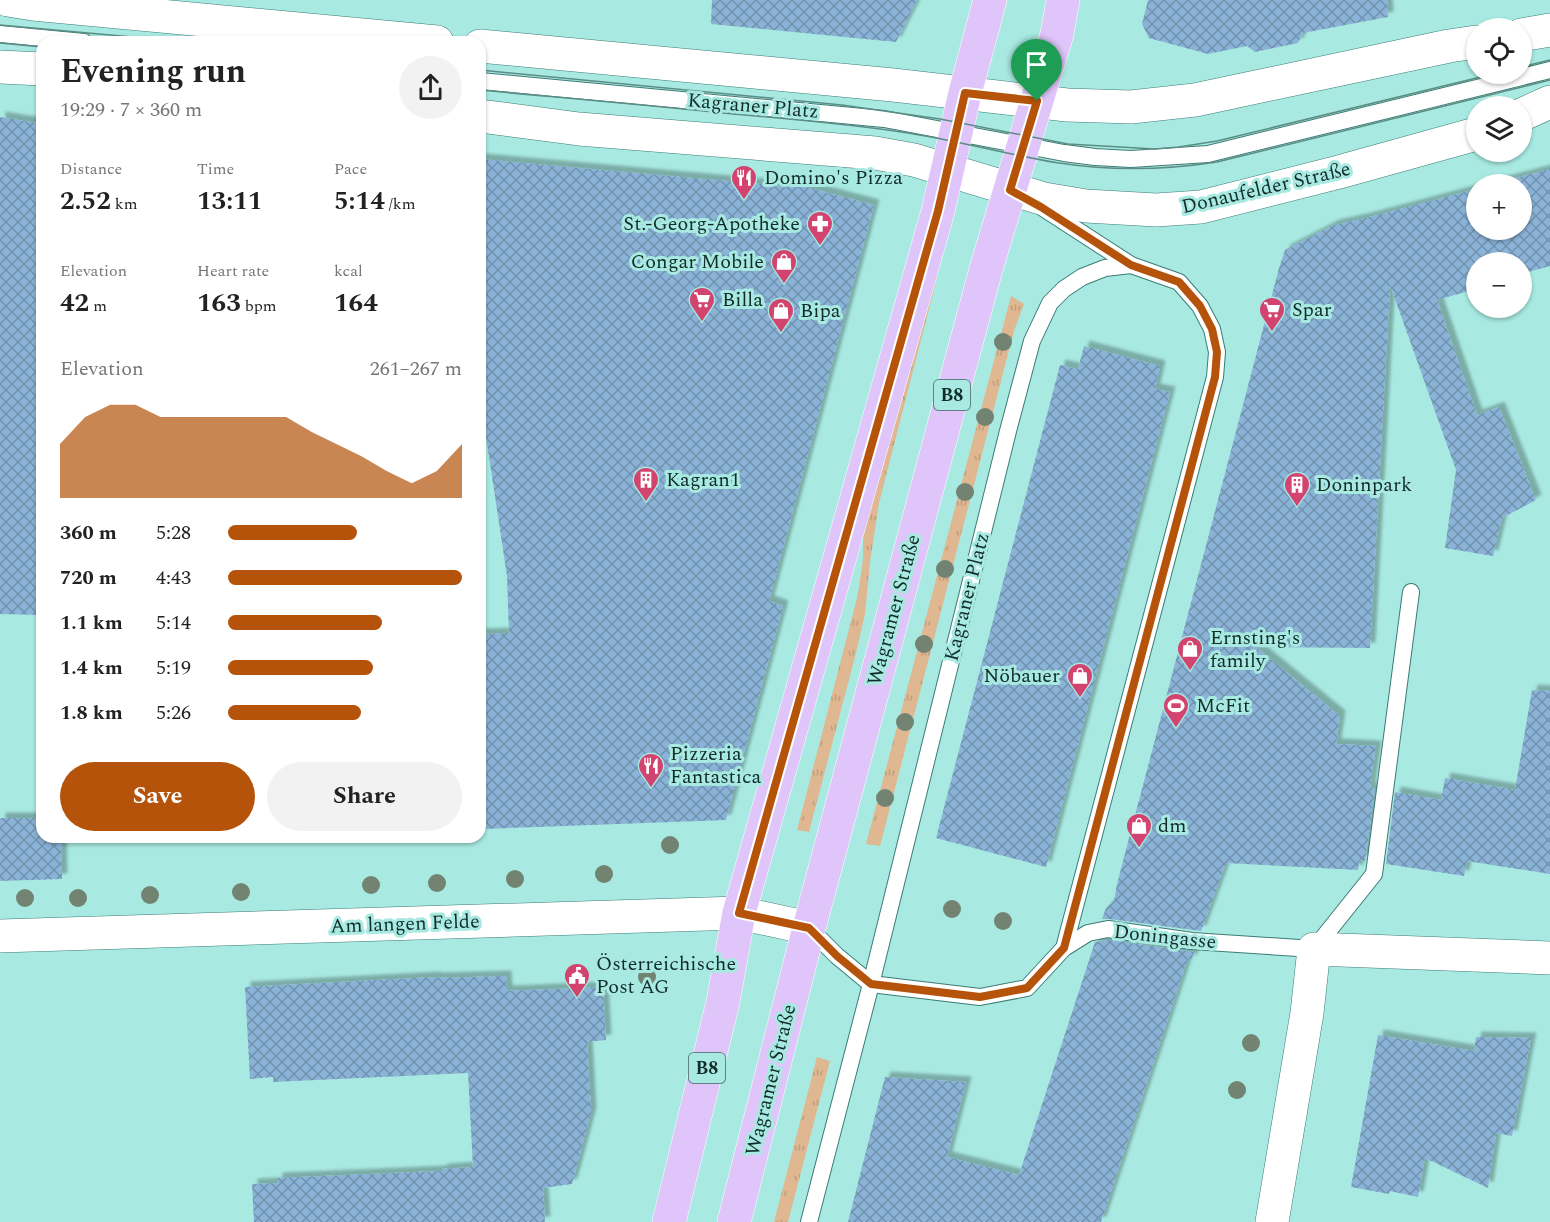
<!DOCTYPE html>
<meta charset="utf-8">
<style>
:root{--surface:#fff;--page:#f2f2f2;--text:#222;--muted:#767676;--accent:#b45309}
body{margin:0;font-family:Spectral,serif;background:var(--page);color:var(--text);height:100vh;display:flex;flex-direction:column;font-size:22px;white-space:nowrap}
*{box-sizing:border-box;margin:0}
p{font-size:20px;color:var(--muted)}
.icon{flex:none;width:33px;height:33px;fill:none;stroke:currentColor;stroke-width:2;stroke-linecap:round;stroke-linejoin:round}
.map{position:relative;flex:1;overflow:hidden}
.side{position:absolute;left:36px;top:36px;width:450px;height:807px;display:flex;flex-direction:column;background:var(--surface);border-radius:18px;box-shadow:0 2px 4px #0004}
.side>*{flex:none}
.controls{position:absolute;left:1466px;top:18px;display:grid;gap:12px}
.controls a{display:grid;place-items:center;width:66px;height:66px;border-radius:50%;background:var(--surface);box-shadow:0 2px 4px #0004;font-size:30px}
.pin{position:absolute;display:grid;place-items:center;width:51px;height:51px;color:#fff;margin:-62px -26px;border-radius:50% 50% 50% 0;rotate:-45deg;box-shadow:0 0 6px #0007}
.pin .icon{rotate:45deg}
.round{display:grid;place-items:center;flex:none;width:63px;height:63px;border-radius:32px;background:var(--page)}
.summary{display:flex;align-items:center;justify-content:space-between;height:102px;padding:0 24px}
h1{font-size:33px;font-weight:700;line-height:45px}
.stats{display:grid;grid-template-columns:repeat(3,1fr);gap:9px;height:102px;padding:6px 24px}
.stats div{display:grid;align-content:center}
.stats b{font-size:26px;font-weight:700}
.stats small{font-size:16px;font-weight:400}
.stats p{font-size:16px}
.chart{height:168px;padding:12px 24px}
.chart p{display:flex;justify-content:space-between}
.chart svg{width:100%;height:108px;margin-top:6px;fill:var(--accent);opacity:.7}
.primary-button{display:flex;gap:12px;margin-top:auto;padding:12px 24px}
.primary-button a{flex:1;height:69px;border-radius:36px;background:var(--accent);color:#fff;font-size:24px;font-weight:700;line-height:69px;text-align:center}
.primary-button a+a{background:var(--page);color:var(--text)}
ul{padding:0 24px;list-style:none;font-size:20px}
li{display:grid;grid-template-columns:96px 72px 1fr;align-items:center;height:45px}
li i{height:15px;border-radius:8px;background:var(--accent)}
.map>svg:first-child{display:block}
</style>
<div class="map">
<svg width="1550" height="1222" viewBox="0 0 1550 1222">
<defs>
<pattern id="grass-tufts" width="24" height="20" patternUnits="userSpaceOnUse" patternTransform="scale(1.5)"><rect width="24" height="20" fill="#dfb791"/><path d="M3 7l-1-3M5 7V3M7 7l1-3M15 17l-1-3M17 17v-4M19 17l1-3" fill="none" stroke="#be9e7d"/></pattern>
<pattern id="building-cross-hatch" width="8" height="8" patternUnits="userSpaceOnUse" patternTransform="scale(1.5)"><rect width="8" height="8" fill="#8bb3d7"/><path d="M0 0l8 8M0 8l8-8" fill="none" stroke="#7092ae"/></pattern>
<filter id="shadow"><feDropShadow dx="5.5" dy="-5.5" stdDeviation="1.5" flood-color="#0004"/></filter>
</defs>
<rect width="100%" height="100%" fill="#a8eae2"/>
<g fill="url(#grass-tufts)">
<path d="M927,270L938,274L879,503L870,562L865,614L856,653L809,832L797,830L858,594L863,559V528Z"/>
<path d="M1011,296L1024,304L1014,331L880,846L866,844Z"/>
<path d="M817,1057L830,1061L788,1222H774Z"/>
</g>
<g fill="url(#building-cross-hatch)" filter="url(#shadow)">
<path d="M712,0H917L896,42L711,24Z"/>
<path d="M1148,0H1387L1388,17L1303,33L1298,43L1255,52L1247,46L1208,54L1149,38L1142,24Z"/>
<path d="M0,117L42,124V615L0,614Z"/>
<path d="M480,159L781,186L783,181L874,205L769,601L783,606L726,820L484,829L480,752V634L509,633L507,576L485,430L480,431Z"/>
<path d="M1550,169V266L1521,274V262H1476V289L1437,300L1477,415L1499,407L1536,500L1502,518L1493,556L1445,548L1456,470L1390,285L1370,648L1256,647L1340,716L1336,744L1376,746L1370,788L1375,789L1365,861L1359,860L1358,870L1226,863L1201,931L1109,919H1102L1106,908L1114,901L1117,884L1279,268L1285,250L1334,225L1366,218L1476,189V230H1521V184H1492Z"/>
<path d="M1084,346L1160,366L1155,389L1170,392L1046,867L936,838L1060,365L1078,369Z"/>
<path d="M1532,690L1550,691V874L1467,861L1464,876L1386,864L1395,792L1441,800L1445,778L1515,790Z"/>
<path d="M0,818H42V837H61L62,879L0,881Z"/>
<path d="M1108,940L1194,952L1191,961L1188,958L1101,1222H848L885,1077L966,1082L947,1157L1019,1175L1095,942Z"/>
<path d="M506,976L507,991L603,987L606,1040L587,1042L591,1113L572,1184L543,1188L545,1222H254L252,1184L277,1183V1178L442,1171V1169L473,1167L468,1073L273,1082V1077L250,1079L245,987L435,977V978Z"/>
<path d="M1378,1035L1474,1051L1476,1037L1531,1038L1512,1136L1496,1133L1488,1188L1425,1158L1418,1197L1390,1191L1389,1194L1351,1187Z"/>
</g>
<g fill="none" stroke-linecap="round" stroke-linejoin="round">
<defs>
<g id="lane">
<path d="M0,34L84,42"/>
<path d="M480,81L884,119L1064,153L1095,157L1131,159L1208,154L1550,70"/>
<path d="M1040,206L1131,265L1179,282L1200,306L1212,329L1217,352L1215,377L1064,948"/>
<path d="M809,928L837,956L871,984L980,997L1027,988L1064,948L1088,933L1108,929L1192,941L1314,949L1374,874L1411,592"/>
<path d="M809,1222L871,984L1008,431L1032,341L1050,303L1064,289L1082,277L1105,268L1131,265"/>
</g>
<path id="street" d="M1272,1222L1307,1013L1314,949L1550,958"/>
<g id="secondary">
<path d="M8,0L33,4L437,42"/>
<path d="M1521,35L1550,30"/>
<path d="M480,46L893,85L1067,105L1131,107L1195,100L1449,46L1476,42"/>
<path d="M0,67L42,69"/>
<path d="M1521,115L1550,102"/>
<path d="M480,116L579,129L875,153L914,160L1044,199L1086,206L1156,210L1201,207L1339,172L1476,134"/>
<path d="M0,936L739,913L809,928"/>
</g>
<g id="primary">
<path d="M669,1222L723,1002L739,913L938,211L965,93L990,0"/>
<path d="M734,1222L809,928L986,269L1057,34L1063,0"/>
</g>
</defs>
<use href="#lane" stroke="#3b7c75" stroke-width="18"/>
<use href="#street" stroke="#3b7c75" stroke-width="34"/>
<use href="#secondary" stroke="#3b7c75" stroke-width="34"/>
<use href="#primary" stroke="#fff" stroke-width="34"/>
<use href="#lane" stroke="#fff" stroke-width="16"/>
<use href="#street" stroke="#fff" stroke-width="33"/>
<use href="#secondary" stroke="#fff" stroke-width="33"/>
<use href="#primary" stroke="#dfc5f9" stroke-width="33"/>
<g stroke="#5d8c86" stroke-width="1.5">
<path d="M0,25L187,42"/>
<path d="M0,43L42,47"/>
<path d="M1521,67L1550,60"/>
<path d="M480,70L842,105L940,119L1068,144L1155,149L1179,147L1217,141L1493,74"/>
<path d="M480,90C564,98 648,105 733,114C791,119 850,124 908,133C959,141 1009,155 1059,163C1111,171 1165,170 1217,162L1550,80"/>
</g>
</g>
<g fill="#728372">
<circle cx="1003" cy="342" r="9"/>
<circle cx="985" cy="417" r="9"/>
<circle cx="965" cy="492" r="9"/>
<circle cx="945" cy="569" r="9"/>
<circle cx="924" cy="644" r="9"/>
<circle cx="905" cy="722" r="9"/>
<circle cx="885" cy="798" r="9"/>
<circle cx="670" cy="845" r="9"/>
<circle cx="604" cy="874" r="9"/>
<circle cx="515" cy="879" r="9"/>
<circle cx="437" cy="883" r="9"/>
<circle cx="371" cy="885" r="9"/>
<circle cx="241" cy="892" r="9"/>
<circle cx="150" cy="895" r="9"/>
<circle cx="25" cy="898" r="9"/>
<circle cx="78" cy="898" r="9"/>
<circle cx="952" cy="909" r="9"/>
<circle cx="1003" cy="921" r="9"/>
<circle cx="647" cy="977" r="9"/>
<circle cx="1251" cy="1043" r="9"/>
<circle cx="1237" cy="1090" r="9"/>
</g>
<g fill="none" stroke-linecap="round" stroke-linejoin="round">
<defs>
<path id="route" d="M965,93L1037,101L1010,190L1041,207L1131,265L1179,282L1200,306L1212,329L1217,352L1215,377L1064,948L1027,988L980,997L871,984L837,956L809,928L739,913L938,211Z"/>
</defs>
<use href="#route" stroke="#fff" stroke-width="12"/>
<use href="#route" stroke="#b45309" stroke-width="8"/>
</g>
<defs>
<symbol id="restaurant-pin" viewBox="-11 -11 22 30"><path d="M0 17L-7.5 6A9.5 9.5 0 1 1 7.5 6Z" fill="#d2446f" stroke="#a8eae2"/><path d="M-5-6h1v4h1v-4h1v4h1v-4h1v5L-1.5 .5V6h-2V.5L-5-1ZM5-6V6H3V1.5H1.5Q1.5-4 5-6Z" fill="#fff"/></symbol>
<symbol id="pharmacy-pin" viewBox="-11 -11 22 30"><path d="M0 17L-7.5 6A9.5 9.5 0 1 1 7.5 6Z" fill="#d2446f" stroke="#a8eae2"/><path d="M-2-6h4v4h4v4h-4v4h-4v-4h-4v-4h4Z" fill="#fff"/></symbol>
<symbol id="shop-pin" viewBox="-11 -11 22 30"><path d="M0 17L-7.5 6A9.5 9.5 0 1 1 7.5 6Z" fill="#d2446f" stroke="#a8eae2"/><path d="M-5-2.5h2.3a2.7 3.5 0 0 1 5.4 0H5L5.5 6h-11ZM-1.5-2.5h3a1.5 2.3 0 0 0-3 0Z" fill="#fff"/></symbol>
<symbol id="supermarket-pin" viewBox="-11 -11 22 30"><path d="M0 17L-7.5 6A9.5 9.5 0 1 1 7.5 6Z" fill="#d2446f" stroke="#a8eae2"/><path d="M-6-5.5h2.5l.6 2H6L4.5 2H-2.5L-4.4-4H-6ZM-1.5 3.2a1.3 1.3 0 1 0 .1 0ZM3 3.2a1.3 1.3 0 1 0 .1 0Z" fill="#fff"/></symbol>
<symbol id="building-pin" viewBox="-11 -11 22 30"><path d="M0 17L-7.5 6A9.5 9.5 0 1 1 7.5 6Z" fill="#d2446f" stroke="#a8eae2"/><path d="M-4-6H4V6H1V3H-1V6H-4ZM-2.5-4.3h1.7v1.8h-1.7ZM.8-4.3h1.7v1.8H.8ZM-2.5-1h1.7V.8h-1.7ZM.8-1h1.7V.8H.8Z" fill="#fff"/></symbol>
<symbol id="stadium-pin" viewBox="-11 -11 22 30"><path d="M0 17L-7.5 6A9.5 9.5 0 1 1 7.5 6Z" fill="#d2446f" stroke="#a8eae2"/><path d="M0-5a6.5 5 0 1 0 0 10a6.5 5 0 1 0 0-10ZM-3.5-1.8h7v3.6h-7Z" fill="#fff"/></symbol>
<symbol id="civic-pin" viewBox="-11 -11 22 30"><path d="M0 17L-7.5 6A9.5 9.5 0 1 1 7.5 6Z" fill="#d2446f" stroke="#a8eae2"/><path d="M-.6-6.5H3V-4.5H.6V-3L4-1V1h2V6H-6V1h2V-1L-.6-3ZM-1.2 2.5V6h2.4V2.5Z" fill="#fff"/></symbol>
</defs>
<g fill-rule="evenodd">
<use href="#restaurant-pin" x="729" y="163" width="30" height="40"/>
<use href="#pharmacy-pin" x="805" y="209" width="30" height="40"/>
<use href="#shop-pin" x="769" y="247" width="30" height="40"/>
<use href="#supermarket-pin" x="687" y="285" width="30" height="40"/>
<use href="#supermarket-pin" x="1257" y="295" width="30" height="40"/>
<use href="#shop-pin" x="766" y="296" width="30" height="40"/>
<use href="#building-pin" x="631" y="465" width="30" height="40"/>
<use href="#building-pin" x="1282" y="470" width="30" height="40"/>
<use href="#shop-pin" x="1175" y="634" width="30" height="40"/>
<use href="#shop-pin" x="1065" y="661" width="30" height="40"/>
<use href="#stadium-pin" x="1161" y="691" width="30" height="40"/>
<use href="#restaurant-pin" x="636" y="751" width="30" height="40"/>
<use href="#shop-pin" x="1124" y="811" width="30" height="40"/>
<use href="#civic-pin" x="562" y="961" width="30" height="40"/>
</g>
<g text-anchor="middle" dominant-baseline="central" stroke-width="6" stroke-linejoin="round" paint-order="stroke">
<g fill="#a8eae2" stroke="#3e6560" stroke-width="1.5">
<rect x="934" y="380" width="36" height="30" rx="4.5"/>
<rect x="689" y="1053" width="36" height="30" rx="4.5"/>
</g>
<g font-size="18" font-weight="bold" fill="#112c29">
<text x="952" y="395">B8</text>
<text x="707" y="1068">B8</text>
</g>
<g font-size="20" fill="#112c29" stroke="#a8eae2">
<text transform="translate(753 106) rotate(5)">Kagraner Platz</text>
<text transform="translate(1266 188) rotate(-13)">Donaufelder Straße</text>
<text transform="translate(967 597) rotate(-76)">Kagraner Platz</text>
<text transform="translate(894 610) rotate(-75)">Wagramer Straße</text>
<text transform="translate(405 924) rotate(-2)">Am langen Felde</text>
<text transform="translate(1165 937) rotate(6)">Doningasse</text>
<text transform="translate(771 1080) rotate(-76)">Wagramer Straße</text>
</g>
<g font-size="20" fill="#112c29" stroke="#a8eae2" text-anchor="start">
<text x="764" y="178">Domino's Pizza</text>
<text x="800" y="224" text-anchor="end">St.-Georg-Apotheke</text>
<text x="764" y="262" text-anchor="end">Congar Mobile</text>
<text x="722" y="300">Billa</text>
<text x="1292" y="310">Spar</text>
<text x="800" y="311">Bipa</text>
<text x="666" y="480">Kagran1</text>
<text x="1316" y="485">Doninpark</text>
<text x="1210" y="638">Ernsting's<tspan x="1210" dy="23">family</tspan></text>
<text x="1060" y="676" text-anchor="end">Nöbauer</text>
<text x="1196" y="706">McFit</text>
<text x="670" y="754">Pizzeria<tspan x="670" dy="23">Fantastica</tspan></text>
<text x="1158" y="826">dm</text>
<text x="596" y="964">Österreichische<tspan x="596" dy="23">Post AG</tspan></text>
</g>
</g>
</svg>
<div class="controls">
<a><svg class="icon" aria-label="locate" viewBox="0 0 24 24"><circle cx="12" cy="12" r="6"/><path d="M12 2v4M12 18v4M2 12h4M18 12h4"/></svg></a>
<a><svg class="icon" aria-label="layers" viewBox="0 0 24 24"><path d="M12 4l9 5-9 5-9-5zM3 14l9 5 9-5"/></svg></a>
<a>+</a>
<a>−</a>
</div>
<div class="pin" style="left:1037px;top:101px;background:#1e9e55"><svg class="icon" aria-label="arrive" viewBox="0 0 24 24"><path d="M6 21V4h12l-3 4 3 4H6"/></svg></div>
<section class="side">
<div class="summary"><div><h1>Evening run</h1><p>19:29 · 7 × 360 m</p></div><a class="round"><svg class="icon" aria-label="share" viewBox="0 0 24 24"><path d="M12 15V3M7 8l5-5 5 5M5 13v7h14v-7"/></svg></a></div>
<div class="stats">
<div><p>Distance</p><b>2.52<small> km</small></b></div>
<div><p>Time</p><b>13:11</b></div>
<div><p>Pace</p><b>5:14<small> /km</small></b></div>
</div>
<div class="stats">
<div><p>Elevation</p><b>42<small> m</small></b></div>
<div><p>Heart rate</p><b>163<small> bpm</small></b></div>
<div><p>kcal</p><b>164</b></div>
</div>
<div class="chart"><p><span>Elevation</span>261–267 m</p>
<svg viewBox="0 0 160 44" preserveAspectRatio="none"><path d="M0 44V22L10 11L20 6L30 6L40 11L50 11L60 11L70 11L80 11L90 11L100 17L110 22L120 27L130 33L140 38L150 33L160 22V44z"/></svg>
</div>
<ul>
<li><b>360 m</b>5:28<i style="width:55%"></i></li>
<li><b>720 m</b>4:43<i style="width:100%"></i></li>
<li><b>1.1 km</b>5:14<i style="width:66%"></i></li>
<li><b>1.4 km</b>5:19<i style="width:62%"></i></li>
<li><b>1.8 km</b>5:26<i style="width:57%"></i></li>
</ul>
<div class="primary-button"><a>Save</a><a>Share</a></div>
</section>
</div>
